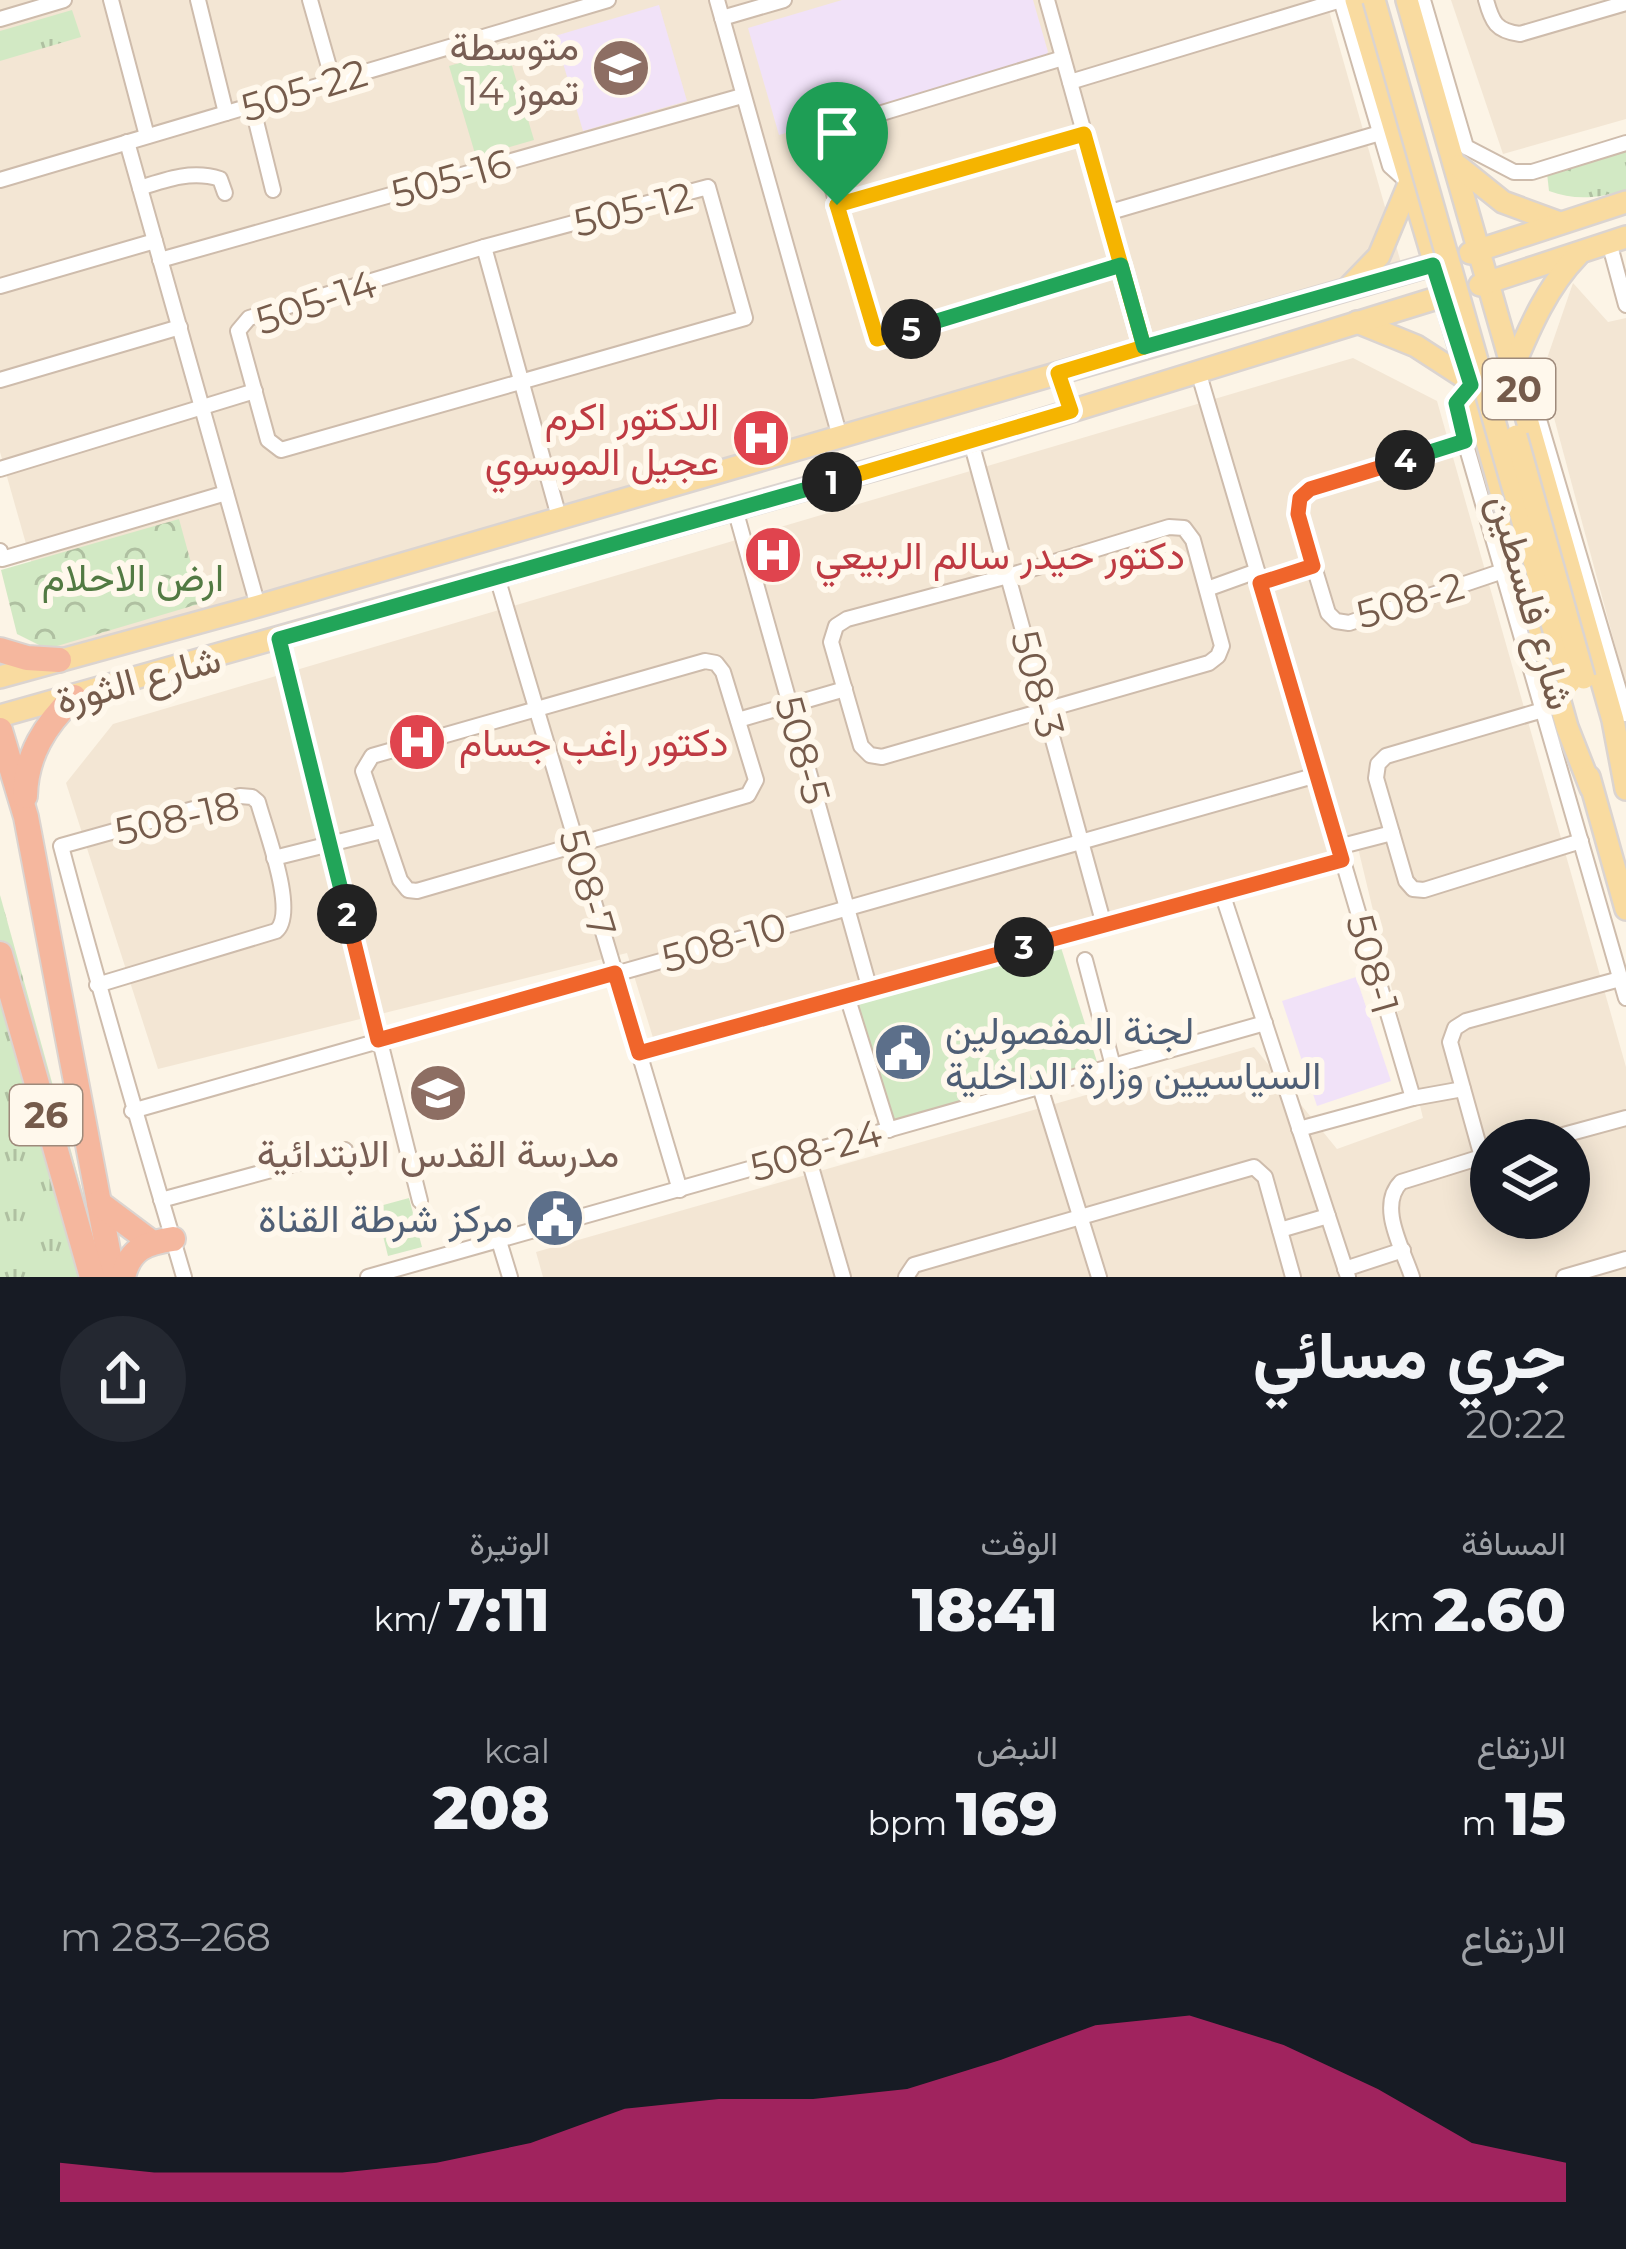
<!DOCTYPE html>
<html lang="ar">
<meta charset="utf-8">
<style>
:root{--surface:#171b24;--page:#242831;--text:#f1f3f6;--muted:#9ea1a6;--accent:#db2777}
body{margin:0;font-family:Montserrat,Vazirmatn,sans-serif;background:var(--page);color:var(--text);direction:rtl;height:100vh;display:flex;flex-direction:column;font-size:45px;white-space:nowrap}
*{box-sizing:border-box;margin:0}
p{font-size:39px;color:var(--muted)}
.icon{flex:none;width:66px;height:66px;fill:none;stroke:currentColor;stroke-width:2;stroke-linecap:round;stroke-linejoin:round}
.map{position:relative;height:1277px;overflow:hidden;direction:ltr}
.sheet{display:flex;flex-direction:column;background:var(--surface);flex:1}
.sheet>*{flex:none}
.tools{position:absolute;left:1470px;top:1119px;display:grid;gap:24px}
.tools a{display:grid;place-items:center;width:120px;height:120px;border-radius:50%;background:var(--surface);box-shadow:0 6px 30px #0003;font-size:60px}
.pin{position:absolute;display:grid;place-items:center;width:102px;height:102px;color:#fff;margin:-123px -51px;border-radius:50% 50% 50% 0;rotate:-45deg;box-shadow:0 0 12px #0007}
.pin .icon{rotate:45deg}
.km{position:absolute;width:60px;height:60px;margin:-30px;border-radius:50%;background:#222;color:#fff;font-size:33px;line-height:60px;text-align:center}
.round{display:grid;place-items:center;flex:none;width:126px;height:126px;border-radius:63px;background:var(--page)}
.headline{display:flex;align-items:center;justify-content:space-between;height:204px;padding:0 60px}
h1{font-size:66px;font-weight:800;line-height:90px}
.stats{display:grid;grid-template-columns:repeat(3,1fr);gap:18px;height:204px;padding:12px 60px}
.stats div{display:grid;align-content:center}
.stats b{font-size:60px;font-weight:800}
.stats small{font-size:33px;font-weight:400}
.stats p{font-size:33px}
.chart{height:336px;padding:24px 60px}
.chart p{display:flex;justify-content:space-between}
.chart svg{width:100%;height:216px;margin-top:12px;fill:var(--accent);opacity:.7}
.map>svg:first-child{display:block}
</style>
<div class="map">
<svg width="1626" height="1277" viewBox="0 0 1626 1277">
<defs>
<pattern id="grass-tufts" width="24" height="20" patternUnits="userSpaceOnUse" patternTransform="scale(3)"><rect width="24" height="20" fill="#d2e9c4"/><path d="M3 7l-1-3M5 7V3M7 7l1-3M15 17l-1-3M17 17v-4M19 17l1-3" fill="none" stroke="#afc0a1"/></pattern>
<pattern id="park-crowns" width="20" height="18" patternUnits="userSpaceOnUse" patternTransform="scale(3)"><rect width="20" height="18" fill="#d2e9c4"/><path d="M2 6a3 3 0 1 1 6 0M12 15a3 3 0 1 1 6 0" fill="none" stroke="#afc0a1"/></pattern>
</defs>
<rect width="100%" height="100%" fill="#fcf4e6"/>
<g fill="#f3e6d4" fill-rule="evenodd">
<path d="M0,0H1326L1407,284L62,671L0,452Z"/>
<path d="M1451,0H1626V119L1503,154Z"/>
<path d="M1573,283L1608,322L1626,318V686L1542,373Z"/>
<path d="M1353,358L1437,401L1626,1067V1277H543L536,1252L1254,1047L1337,1149L1423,1118L1358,848L654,1041L627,953L158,1069L66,783L113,724ZM1491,1140H1569V1218H1491Z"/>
</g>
<g fill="#f1e2f8">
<path d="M842,0H1033L1048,52L1045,56L984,76L779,135L748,28Z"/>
<path d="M659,5L687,101L583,131L555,36Z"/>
<path d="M1356,977L1391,1081L1317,1106L1282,1001Z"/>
</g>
<g fill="url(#grass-tufts)">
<path d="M72,10L81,37L0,61V31Z"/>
<path d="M1626,149V190C1600,198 1575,201 1549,191L1547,173Z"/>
<path d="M0,895L106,1277H0Z"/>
</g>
<path fill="url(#park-crowns)" d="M179,519L202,603L47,649L17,634L1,570Z"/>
<g fill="#d2e9c4">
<path d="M507,49L534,140L476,157L449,66Z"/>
<path d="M1058,938L1098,1065L889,1130L847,996Z"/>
<path d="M409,1198L422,1247L388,1256L376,1207Z"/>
</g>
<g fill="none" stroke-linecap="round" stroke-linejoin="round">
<defs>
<g id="minor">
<path d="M111,0L147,136"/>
<path d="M198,0L226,113"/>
<path d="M310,0L333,81"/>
<path d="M717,0L840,437"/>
<path d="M1047,0L1144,347"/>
<path d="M1341,0L1390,166L1409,183"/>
<path d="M1423,0L1466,147L1514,172H1532L1626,143"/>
<path d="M1486,0C1492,22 1496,31 1520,34L1626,3"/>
<path d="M722,18L784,0"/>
<path d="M0,19L64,0"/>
<path d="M1063,58L816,133L877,339L1121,265"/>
<path d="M1070,82L1341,0"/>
<path d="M252,105L273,190"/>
<path d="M127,142L258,606"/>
<path d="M0,180L608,0"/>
<path d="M708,187L745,318L281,450L268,440L238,331L249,318L484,247Z"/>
<path d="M140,188C167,179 193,170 220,179L225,193"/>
<path d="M837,205L1085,134"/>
<path d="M1107,213L1380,133"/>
<path d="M1609,242L1626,305"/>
<path d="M484,247L559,517"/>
<path d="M160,260L742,96"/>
<path d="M0,286L155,241"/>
<path d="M1519,352L1626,714"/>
<path d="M1198,371L1413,1098L1299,1129"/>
<path d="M0,380L180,327"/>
<path d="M1471,385L1458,398L1457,414L1626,998"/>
<path d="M1465,441L1310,489L1300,498L1298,514L1328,613L1336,621L1349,623L1503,571"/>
<path d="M971,442L1104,925"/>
<path d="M0,469L255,391"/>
<path d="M735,509L870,990"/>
<path d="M1169,527L1184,528L1193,540L1222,646L1218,656L1209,663L882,757L870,755L861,746L831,642L836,626L847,619L1008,576Z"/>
<path d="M0,551L2,559L226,493"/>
<path d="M497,577L680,1190"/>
<path d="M1260,583L1313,566"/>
<path d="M1207,589L1257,571"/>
<path d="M279,639L420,1201"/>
<path d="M705,661L716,663L723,672L756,780L748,795L417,891L408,890L400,880L363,771L372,756Z"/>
<path d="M1543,710L1386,756L1378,764L1376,778L1406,881L1413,889L1424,890L1581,841"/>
<path d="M738,720L845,689"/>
<path d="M1338,847L1392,833"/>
<path d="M274,858L382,831"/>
<path d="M1222,893L1348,1277"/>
<path d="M1085,960L1113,1066"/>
<path d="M97,985L276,931C298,913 265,829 258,802L252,797L240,796L61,846C99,991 142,1134 184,1277"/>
<path d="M847,996L889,1130"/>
<path d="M639,1053L1342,860"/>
<path d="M1040,1087L1099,1277"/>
<path d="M1413,1098L1463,1089"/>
<path d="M132,1111L1317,775"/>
<path d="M1545,1140L1626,1118"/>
<path d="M807,1153L843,1277"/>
<path d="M1482,1157L1450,1042L1455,1028L1466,1021L1620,979"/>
<path d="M161,1200L345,1150"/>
<path d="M1280,1230L1328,1216"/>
<path d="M499,1241L510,1277"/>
<path d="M1345,1269L1403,1250"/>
<path d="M368,1277L1265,1023"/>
<path d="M906,1277L914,1265L1254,1167L1265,1177L1293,1277"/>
<path d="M1412,1277C1403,1249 1377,1206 1401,1182L1491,1154"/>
<path d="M1564,1277L1626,1259"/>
</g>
<g id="primary">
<path d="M1356,0L1471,385L1567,727L1591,788"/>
<path d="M1407,0L1613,720L1626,789"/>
<path d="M1458,166L1503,202L1560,223"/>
<path d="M1470,253L1626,202"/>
<path d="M1351,285L1379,256L1409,184"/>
<path d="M1480,285L1626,237"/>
<path d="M1357,322L1416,346L1470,381"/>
<path d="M1513,367C1530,327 1547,287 1578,255"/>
<path d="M0,677L258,606L1441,262"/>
<path d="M0,716L971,442L1450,294"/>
<path d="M1589,777L1626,909"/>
</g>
<g id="motorway">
<path d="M0,650L27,658L59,660"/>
<path d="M0,730L26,817L113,1277"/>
<path d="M25,796C26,755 45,725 74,697"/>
<path d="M0,954L92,1277"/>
<path d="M99,1203L151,1242"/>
<path d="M123,1277C130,1248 146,1243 173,1239"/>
</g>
</defs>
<use href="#minor" stroke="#cebcac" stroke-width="18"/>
<use href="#primary" stroke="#dbd4d0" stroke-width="26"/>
<use href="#motorway" stroke="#dbd4d0" stroke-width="28"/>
<use href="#minor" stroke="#fff" stroke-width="14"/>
<use href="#primary" stroke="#f9dba0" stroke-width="21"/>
<use href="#motorway" stroke="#f5b79e" stroke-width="24"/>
<defs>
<g id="primary-bridge">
<path d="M1374,0L1569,683"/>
<path d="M1516,436L1584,678"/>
</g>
</defs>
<use href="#primary-bridge" stroke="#dbd4d0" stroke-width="26" stroke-linecap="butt"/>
<use href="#primary-bridge" stroke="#f9dba0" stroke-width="21"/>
</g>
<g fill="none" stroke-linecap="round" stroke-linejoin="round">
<defs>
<path id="split-1" d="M832,482L1071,411L1058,373L1144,347L1084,134L837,205"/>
<path id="split-2" d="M347,914L279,639L832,482"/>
<path id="split-3" d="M347,914L378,1040L615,973L639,1053L1024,947"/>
<path id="split-4" d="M1024,947L1342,860L1260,583L1313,566L1298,514L1300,498L1310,489L1405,460"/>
<path id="split-5" d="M911,329L1121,265L1144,347L1433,265L1471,385L1456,403L1465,441L1405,460"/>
<path id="split-6" d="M837,205L877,339L911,329"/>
</defs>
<use href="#split-1" stroke="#fff" stroke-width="24"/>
<use href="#split-2" stroke="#fff" stroke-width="24"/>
<use href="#split-3" stroke="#fff" stroke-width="24"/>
<use href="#split-4" stroke="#fff" stroke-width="24"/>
<use href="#split-5" stroke="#fff" stroke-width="24"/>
<use href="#split-6" stroke="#fff" stroke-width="24"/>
<use href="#split-1" stroke="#f5b400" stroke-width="15"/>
<use href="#split-2" stroke="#22a559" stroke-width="15"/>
<use href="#split-3" stroke="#f0652b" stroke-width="15"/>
<use href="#split-4" stroke="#f0652b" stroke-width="15"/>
<use href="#split-5" stroke="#22a559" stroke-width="15"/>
<use href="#split-6" stroke="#f5b400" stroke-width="15"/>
</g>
<defs>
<symbol id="school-disc" viewBox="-11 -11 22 22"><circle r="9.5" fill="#8d6e63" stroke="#fff8ec"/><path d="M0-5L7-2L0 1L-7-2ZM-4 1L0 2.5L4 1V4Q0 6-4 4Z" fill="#fff"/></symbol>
<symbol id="hospital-disc" viewBox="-11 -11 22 22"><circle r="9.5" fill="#e0444e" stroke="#fff8ec"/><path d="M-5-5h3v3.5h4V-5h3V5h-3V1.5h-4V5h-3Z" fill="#fff"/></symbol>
<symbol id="civic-disc" viewBox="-11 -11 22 22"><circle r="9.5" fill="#5c6f8a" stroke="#fff8ec"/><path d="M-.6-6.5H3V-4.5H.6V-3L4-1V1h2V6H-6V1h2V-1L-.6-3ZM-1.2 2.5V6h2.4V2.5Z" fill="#fff"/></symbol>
</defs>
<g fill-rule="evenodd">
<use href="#school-disc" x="588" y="35" width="66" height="66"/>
<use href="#hospital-disc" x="728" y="405" width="66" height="66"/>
<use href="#hospital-disc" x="740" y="522" width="66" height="66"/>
<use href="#hospital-disc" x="384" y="709" width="66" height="66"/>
<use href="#civic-disc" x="870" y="1019" width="66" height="66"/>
<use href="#school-disc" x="405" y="1060" width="66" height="66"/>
<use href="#civic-disc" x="522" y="1185" width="66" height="66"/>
</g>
<g text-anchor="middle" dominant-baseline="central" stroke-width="12" stroke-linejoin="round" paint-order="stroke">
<g fill="#fff8ec" stroke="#9e8a7b" stroke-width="3">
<rect x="1483" y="359" width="72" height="60" rx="9"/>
<rect x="10" y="1085" width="72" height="60" rx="9"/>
</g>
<g font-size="36" font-weight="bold" fill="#755b4b">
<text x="1519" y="389">20</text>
<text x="46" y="1115">26</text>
</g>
<g font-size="39" fill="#785e54" stroke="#fff8ec" text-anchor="end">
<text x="579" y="46">متوسطة<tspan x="579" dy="45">14 تموز</tspan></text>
<text x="438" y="1153" text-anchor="middle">مدرسة القدس الابتدائية</text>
</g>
<g font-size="39" fill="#755b4b" stroke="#fff8ec">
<text transform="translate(304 90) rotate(-17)">505-22</text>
<text transform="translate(451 178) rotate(-16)">505-16</text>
<text transform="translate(633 209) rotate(-14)">505-12</text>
<text transform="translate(316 302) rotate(-19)">505-14</text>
<text transform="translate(1410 600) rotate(-17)">508-2</text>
<text transform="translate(1532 602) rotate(74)">شارع فلسطين</text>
<text transform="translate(138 679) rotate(-15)">شارع الثورة</text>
<text transform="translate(1038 684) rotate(75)">508-3</text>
<text transform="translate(803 750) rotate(74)">508-5</text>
<text transform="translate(177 818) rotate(-13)">508-18</text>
<text transform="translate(588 883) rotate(73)">508-7</text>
<text transform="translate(724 942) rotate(-16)">508-10</text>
<text transform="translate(1373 964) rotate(74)">508-1</text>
<text transform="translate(816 1150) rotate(-16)">508-24</text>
</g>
<g font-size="39" fill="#be3a42" stroke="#fff8ec" text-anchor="start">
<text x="719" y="416" text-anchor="end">الدكتور اكرم<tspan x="719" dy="45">عجيل الموسوي</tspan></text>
<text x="815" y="555">دكتور حيدر سالم الربيعي</text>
<text x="459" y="742">دكتور راغب جسام</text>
</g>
<g font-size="39" fill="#527a43" stroke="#fff8ec">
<text x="133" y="577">ارض الاحلام</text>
</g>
<g font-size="39" fill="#4e5e75" stroke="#fff8ec" text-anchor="start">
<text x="945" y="1030">لجنة المفصولين<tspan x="945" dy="45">السياسيين وزارة الداخلية</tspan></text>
<text x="513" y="1218" text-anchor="end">مركز شرطة القناة</text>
</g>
</g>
</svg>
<div class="tools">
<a><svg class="icon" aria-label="layers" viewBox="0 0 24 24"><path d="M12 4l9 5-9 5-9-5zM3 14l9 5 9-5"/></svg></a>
</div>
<div class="pin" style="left:837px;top:205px;background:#1e9e55"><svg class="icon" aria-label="arrive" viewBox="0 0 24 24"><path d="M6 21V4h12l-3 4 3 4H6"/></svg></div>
<b class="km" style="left:832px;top:482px">1</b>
<b class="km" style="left:347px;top:914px">2</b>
<b class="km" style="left:1024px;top:947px">3</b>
<b class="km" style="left:1405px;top:460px">4</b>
<b class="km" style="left:911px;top:329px">5</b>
</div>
<section class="sheet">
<div class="headline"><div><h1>جري مسائي</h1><p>20:22</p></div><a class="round"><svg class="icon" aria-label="share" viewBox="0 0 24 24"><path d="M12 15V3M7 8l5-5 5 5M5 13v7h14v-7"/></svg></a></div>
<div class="stats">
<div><p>المسافة</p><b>2.60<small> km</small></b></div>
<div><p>الوقت</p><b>18:41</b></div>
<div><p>الوتيرة</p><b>7:11<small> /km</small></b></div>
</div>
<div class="stats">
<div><p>الارتفاع</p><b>15<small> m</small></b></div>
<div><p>النبض</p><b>169<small> bpm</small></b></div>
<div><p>kcal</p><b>208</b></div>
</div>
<div class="chart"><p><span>الارتفاع</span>268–283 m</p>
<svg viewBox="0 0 160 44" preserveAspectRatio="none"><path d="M0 44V36L10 38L20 38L30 38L40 36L50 32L60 25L70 23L80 23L90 21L100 15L110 8L120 6L130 12L140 21L150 32L160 36V44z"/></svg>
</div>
</section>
